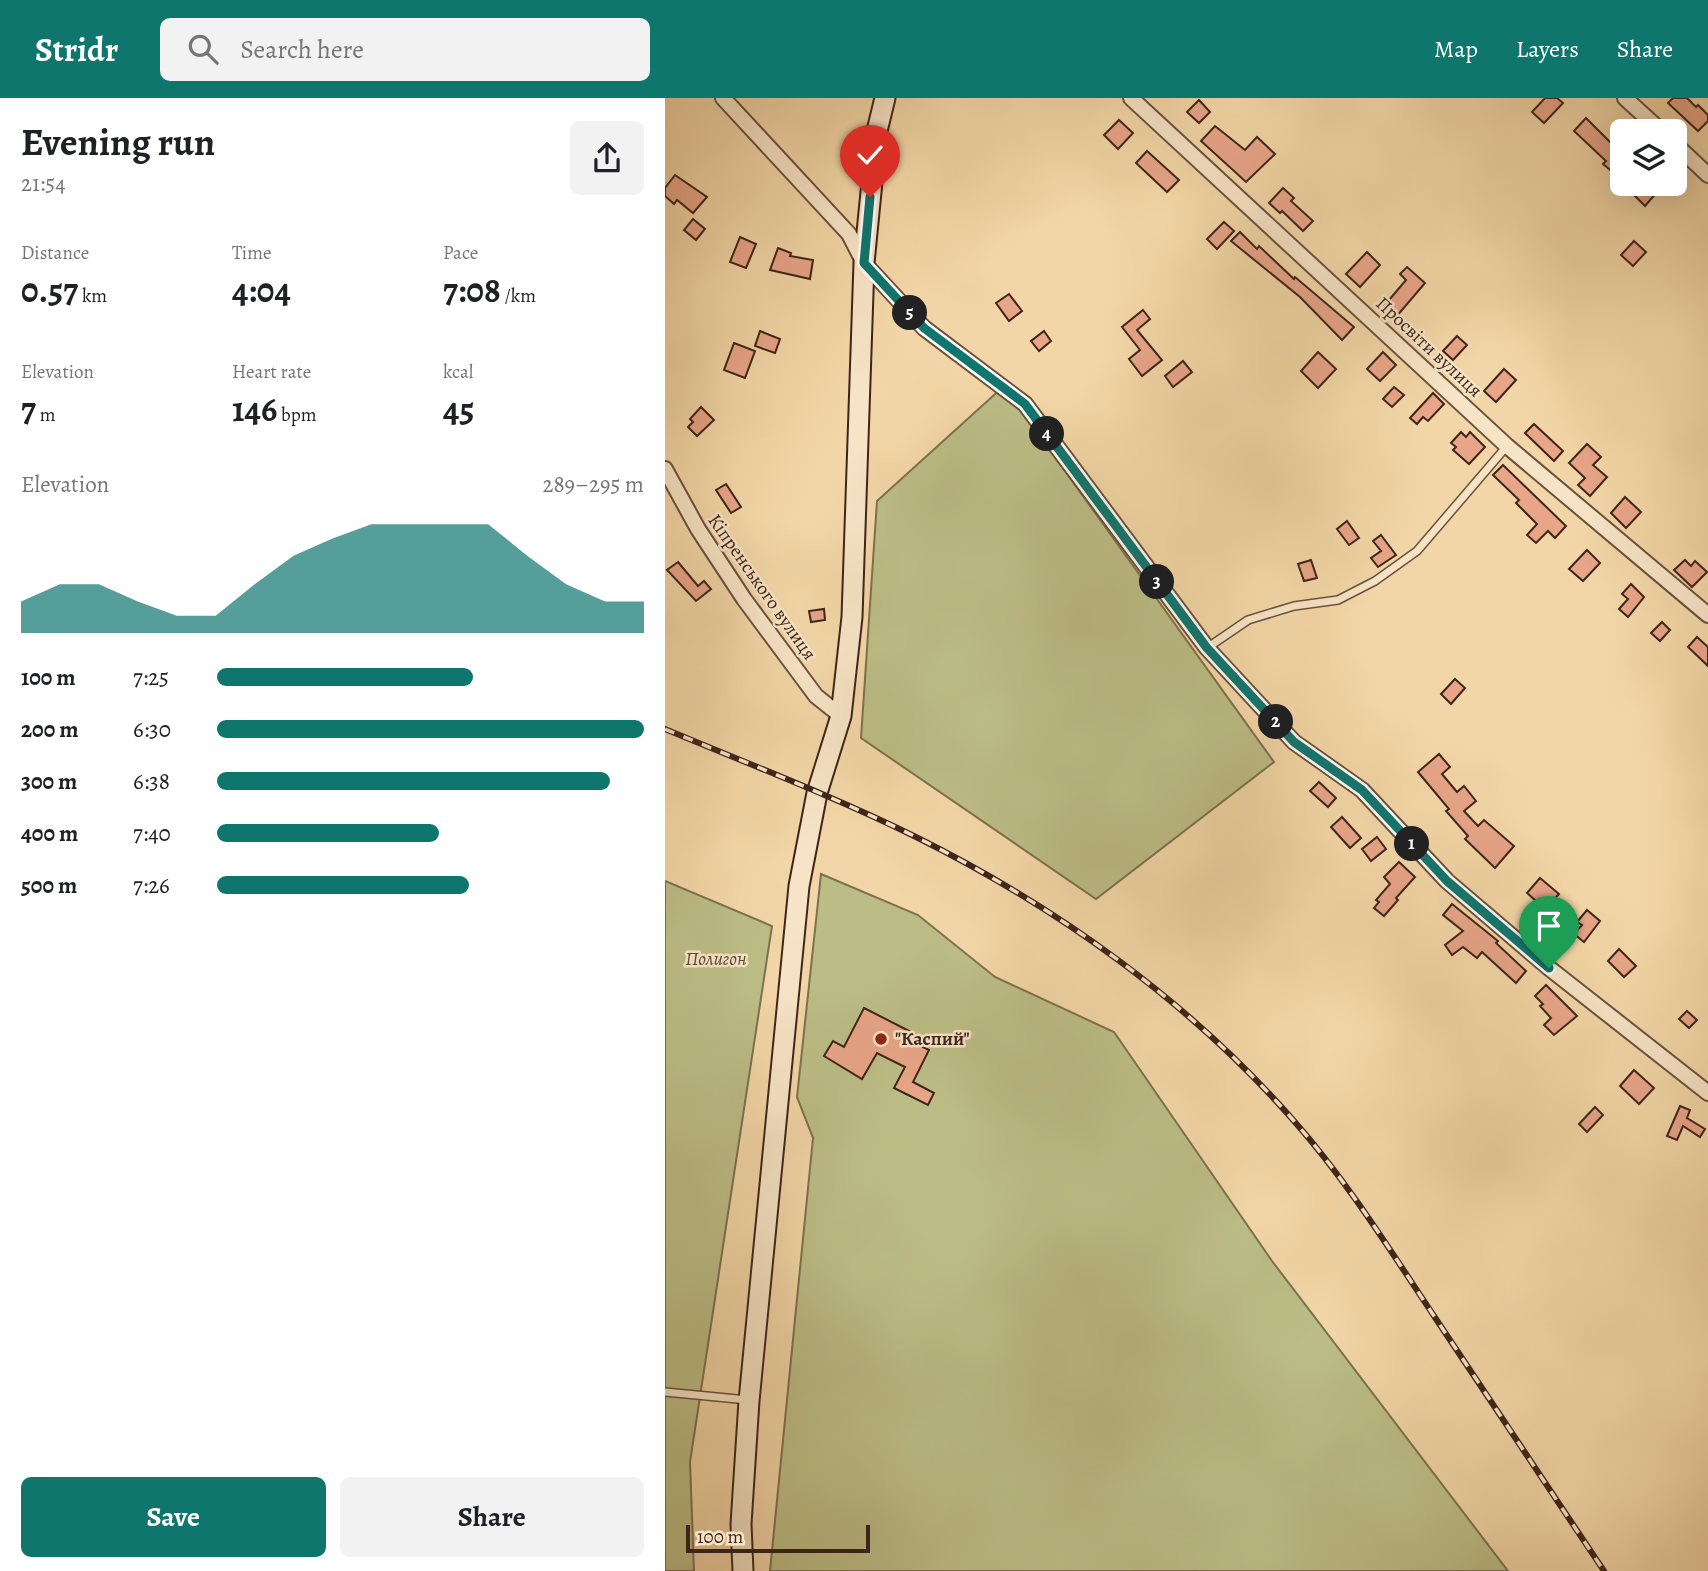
<!DOCTYPE html>
<meta charset="utf-8">
<style>
:root{--surface:#fff;--page:#f2f2f2;--text:#202124;--muted:#757577;--accent:#0f766e}
body{margin:0;font-family:Alegreya,serif;background:var(--page);color:var(--text);height:100vh;display:flex;flex-direction:column;font-size:26px;white-space:nowrap}
*{box-sizing:border-box;margin:0}
p{font-size:23px;color:var(--muted)}
.icon{flex:none;width:38px;height:38px;fill:none;stroke:currentColor;stroke-width:2;stroke-linecap:round;stroke-linejoin:round}
.map{position:relative;flex:1;overflow:hidden}
.drawer{display:flex;flex-direction:column;background:var(--surface);width:665px}
.drawer>*{flex:none}
.fabs{position:absolute;left:945px;top:21px;display:grid;gap:14px}
.fabs a{display:grid;place-items:center;width:77px;height:77px;border-radius:10px;background:var(--surface);box-shadow:0 7px 28px #0002;font-size:35px}
.scale{position:absolute;left:21px;bottom:18px;width:184px;box-sizing:border-box;padding-left:7px;border:4px solid #3e251a;border-top:0;font-size:19px;line-height:24px;white-space:nowrap;color:#3e251a;-webkit-text-stroke:5px #f7e4c6;paint-order:stroke}
.pin{position:absolute;display:grid;place-items:center;width:60px;height:60px;color:#fff;margin:-72px -30px;border-radius:50% 50% 50% 0;rotate:-45deg;box-shadow:0 0 7px #0007}
.pin .icon{rotate:45deg}
.km{position:absolute;width:35px;height:35px;margin:-18px;border-radius:50%;background:#222;color:#fff;font-size:19px;line-height:35px;text-align:center}
.round{display:grid;place-items:center;flex:none;width:74px;height:74px;border-radius:10px;background:var(--page)}
.overview{display:flex;align-items:center;justify-content:space-between;height:119px;padding:0 21px}
h1{font-size:38px;font-weight:600;line-height:52px}
.stats{display:grid;grid-template-columns:repeat(3,1fr);gap:10px;height:119px;padding:7px 21px}
.stats div{display:grid;align-content:center}
.stats b{font-size:35px;font-weight:600}
.stats small{font-size:19px;font-weight:400}
.stats p{font-size:19px}
.chart{height:196px;padding:14px 21px}
.chart p{display:flex;justify-content:space-between}
.chart svg{width:100%;height:126px;margin-top:7px;fill:var(--accent);opacity:.7}
.primary-button{display:flex;gap:14px;margin-top:auto;padding:14px 21px}
.primary-button a{flex:1;height:80px;border-radius:10px;background:var(--accent);color:#fff;font-size:28px;font-weight:600;line-height:80px;text-align:center}
.primary-button a+a{background:var(--page);color:var(--text)}
ul{padding:0 21px;list-style:none;font-size:23px}
li{display:grid;grid-template-columns:112px 84px 1fr;align-items:center;height:52px}
li i{height:18px;border-radius:9px;background:var(--accent)}
header{display:flex;align-items:center;gap:42px;box-sizing:border-box;height:98px;padding:0 35px;background:var(--accent);color:#fff}
header strong{font-size:33px}
nav{display:flex;gap:38px;margin-inline-start:auto;font-size:24px}
.search{width:490px;height:63px;background:var(--page);display:flex;align-items:center;gap:18px;box-sizing:border-box;padding:0 24px;border-radius:10px;color:var(--muted);font-size:26px}
main{display:flex;flex:1;min-height:0}
.map>svg:first-child{display:block}
</style>
<header>
<strong>Stridr</strong>
<div class="search"><svg class="icon" aria-label="search" viewBox="0 0 24 24"><circle cx="10" cy="10" r="6"/><path d="M15 15l6 6"/></svg>Search here</div>
<nav><a>Map</a><a>Layers</a><a>Share</a></nav>
</header>
<main>
<section class="drawer">
<div class="overview"><div><h1>Evening run</h1><p>21:54</p></div><a class="round"><svg class="icon" aria-label="share" viewBox="0 0 24 24"><path d="M12 15V3M7 8l5-5 5 5M5 13v7h14v-7"/></svg></a></div>
<div class="stats">
<div><p>Distance</p><b>0.57<small> km</small></b></div>
<div><p>Time</p><b>4:04</b></div>
<div><p>Pace</p><b>7:08<small> /km</small></b></div>
</div>
<div class="stats">
<div><p>Elevation</p><b>7<small> m</small></b></div>
<div><p>Heart rate</p><b>146<small> bpm</small></b></div>
<div><p>kcal</p><b>45</b></div>
</div>
<div class="chart"><p><span>Elevation</span>289–295 m</p>
<svg viewBox="0 0 160 44" preserveAspectRatio="none"><path d="M0 44V33L10 27L20 27L30 33L40 38L50 38L60 27L70 17L80 11L90 6L100 6L110 6L120 6L130 17L140 27L150 33L160 33V44z"/></svg>
</div>
<ul>
<li><b>100 m</b>7:25<i style="width:60%"></i></li>
<li><b>200 m</b>6:30<i style="width:100%"></i></li>
<li><b>300 m</b>6:38<i style="width:92%"></i></li>
<li><b>400 m</b>7:40<i style="width:52%"></i></li>
<li><b>500 m</b>7:26<i style="width:59%"></i></li>
</ul>
<div class="primary-button"><a>Save</a><a>Share</a></div>
</section>
<div class="map">
<svg width="1043" height="1473" viewBox="0 0 1043 1473">
<rect width="100%" height="100%" fill="#f3d6a7"/>
<filter id="stains"><feTurbulence type="fractalNoise" baseFrequency=".00286" numOctaves="4"/><feColorMatrix values="0 0 0 0 .2 0 0 0 0 .09 0 0 0 0 .02 0 0 0 .5 -.17"/></filter>
<radialGradient id="worn" r=".72"><stop offset=".6" stop-color="#630" stop-opacity="0"/><stop offset="1" stop-color="#630" stop-opacity=".3"/></radialGradient>
<g fill="#bcbd86" stroke="#7d7150" stroke-width="2">
<path d="M339,288L609,664L431,801L196,640L212,403Z"/>
<path d="M156,776L253,817L330,879L449,934L607,1163L843,1473H105L148,1040L132,999Z"/>
<path d="M0,783L107,828L25,1364L29,1473H0Z"/>
</g>
<g fill="#e8a588" stroke="#3e251a" stroke-width="2">
<path d="M880,0H892L898,5L879,25L867,14Z"/>
<path d="M1008,0H1022L1031,9L1033,7L1043,17V23L1033,33L1003,5Z"/>
<path d="M534,2L545,14L534,25L522,14Z"/>
<path d="M921,20L957,56V69L950,76L938,66L941,63L909,33Z"/>
<path d="M454,22L468,35L453,51L439,37Z"/>
<path d="M550,28L580,52L592,39L610,56L581,84L536,43Z"/>
<path d="M482,53L514,82L502,94L471,65Z"/>
<path d="M10,77L42,99L28,115L12,102L9,106L0,98V90Z"/>
<path d="M979,86H983L992,94L980,108L969,97Z"/>
<path d="M618,90L629,100L626,103L648,123L638,133L617,113L615,115L604,105Z"/>
<path d="M28,121L40,131L31,142L19,132Z"/>
<path d="M559,124L569,133L552,151L542,141Z"/>
<path d="M575,134L592,151L594,148L629,181L630,179L689,229L677,242L635,199L566,143Z"/>
<path d="M75,139L91,146L81,170L65,164Z"/>
<path d="M969,143L981,154L968,168L956,157Z"/>
<path d="M113,150L126,155L125,158L148,162L145,181L105,172Z"/>
<path d="M702,154L715,167L695,189L681,176Z"/>
<path d="M742,169L760,185L731,219L719,208L741,182L735,176Z"/>
<path d="M344,196L357,213L344,223L331,205Z"/>
<path d="M478,212L485,221L472,232L497,262L477,278L464,261L475,252L457,229Z"/>
<path d="M95,233L115,241L110,255L90,248Z"/>
<path d="M379,233L386,243L374,253L366,243Z"/>
<path d="M792,238L802,247L788,262L778,253Z"/>
<path d="M69,245L90,253L80,280L59,272Z"/>
<path d="M653,254L671,271L653,290L636,273Z"/>
<path d="M718,254L731,267L715,283L702,271Z"/>
<path d="M518,263L527,274L508,289L500,278Z"/>
<path d="M839,271L851,282L831,304L819,293Z"/>
<path d="M729,289L739,297L727,309L718,301Z"/>
<path d="M768,295L779,306L763,323L758,319L752,326L745,320Z"/>
<path d="M36,309L49,322L32,338L23,329L28,324L25,321Z"/>
<path d="M869,326L898,353L889,363L860,335Z"/>
<path d="M796,334L801,339L805,334L820,349L804,366L788,352L791,349L786,345Z"/>
<path d="M922,346L936,359L928,367L942,379L925,398L913,387L920,380L904,365Z"/>
<path d="M838,367L901,428L890,440L883,433L871,445L862,437L872,426L851,405L854,402L828,377Z"/>
<path d="M61,386L76,409L66,415L51,392Z"/>
<path d="M960,399L976,414L961,430L946,415Z"/>
<path d="M682,423L694,440L684,447L672,431Z"/>
<path d="M716,437L731,457L713,469L706,460L716,453L708,443Z"/>
<path d="M922,452L935,465L918,483L904,471Z"/>
<path d="M646,462L652,480L639,483L633,466Z"/>
<path d="M1020,462L1026,468L1030,463L1042,474L1027,489L1009,472Z"/>
<path d="M13,464L33,488L39,483L46,491L31,503L2,472Z"/>
<path d="M966,486L979,499L963,519L954,511L963,501L957,496Z"/>
<path d="M159,511L160,522L146,524L144,513Z"/>
<path d="M997,524L1005,532L995,543L986,535Z"/>
<path d="M1032,539L1043,549V568L1023,549Z"/>
<path d="M790,581L800,590L786,606L776,596Z"/>
<path d="M774,656L785,669L777,676L792,694L799,688L811,703L799,713L813,728L819,722L849,748L830,770L800,741L803,738L781,713L784,711L753,674Z"/>
<path d="M654,684L671,700L663,709L645,693Z"/>
<path d="M677,719L696,740L685,750L666,729Z"/>
<path d="M712,739L721,751L706,763L697,751Z"/>
<path d="M734,764L750,779L731,800L733,802L719,818L709,810L714,804L711,802L725,786L719,779Z"/>
<path d="M875,780L894,796L880,811L862,795Z"/>
<path d="M787,806L833,843L831,845L861,873L851,885L817,854L812,860L798,849L787,857L780,847L798,833L778,817Z"/>
<path d="M922,812L935,823L919,844L909,836L917,827L912,824Z"/>
<path d="M954,851L971,868L959,879L943,863Z"/>
<path d="M881,887L912,918L889,937L879,927L886,920L875,908L878,906L870,898Z"/>
<path d="M199,910L250,936L246,943L264,952L248,984L269,995L263,1007L229,990L240,969L212,955L197,981L159,958L168,943L179,949Z"/>
<path d="M1022,913L1032,922L1024,930L1014,921Z"/>
<path d="M969,972L989,990L974,1006L955,988Z"/>
<path d="M1015,1008L1025,1012L1022,1020L1040,1031L1035,1039L1018,1028L1012,1042L1002,1038Z"/>
<path d="M930,1009L938,1017L922,1034L914,1026Z"/>
</g>
<g fill="none" stroke-linecap="round" stroke-linejoin="round">
<defs>
<g id="lane">
<path d="M542,550L583,522L629,508L673,502L710,483L752,453L842,348"/>
<path d="M0,1294L83,1302"/>
</g>
<g id="street">
<path d="M58,0L184,136L199,165L259,230L360,306L542,550L629,644L697,692L782,783L884,870L1043,995"/>
<path d="M466,0L842,348L1043,517"/>
<path d="M960,0L996,33"/>
<path d="M1010,46L1043,77"/>
<path d="M0,371L33,431L79,501L151,598L176,618"/>
</g>
<path id="secondary" d="M78,1473L76,1426L84,1303L134,788L152,695L176,618L187,519L199,165L212,33L220,0"/>
</defs>
<use href="#lane" stroke="#6b513d" stroke-width="10"/>
<use href="#street" stroke="#6b513d" stroke-width="18"/>
<use href="#secondary" stroke="#3e251a" stroke-width="23"/>
<use href="#lane" stroke="#f7e4c6" stroke-width="7"/>
<use href="#street" stroke="#f7e4c6" stroke-width="14"/>
<use href="#secondary" stroke="#f7e4c6" stroke-width="19"/>
<defs>
<path id="rail" d="M0,631C84,666 170,699 251,739C392,809 525,904 629,1023C682,1083 725,1152 769,1218C826,1303 882,1388 939,1473"/>
</defs>
<use href="#rail" stroke="#3e251a" stroke-width="6"/>
<use href="#rail" stroke="#f7e4c6" stroke-width="3.5" stroke-dasharray="10" stroke-linecap="butt"/>
</g>
<g fill="none" stroke-linecap="round" stroke-linejoin="round">
<defs>
<path id="route" d="M205,99L199,165L259,230L360,306L542,550L629,644L697,692L782,783L884,870"/>
</defs>
<use href="#route" stroke="#fff" stroke-width="14"/>
<use href="#route" stroke="#0f766e" stroke-width="9"/>
</g>
<circle fill="#8f2418" stroke="#f7e4c6" stroke-width="2.5" cx="216" cy="941" r="7"/>
<g text-anchor="middle" dominant-baseline="central" stroke-width="5" stroke-linejoin="round" paint-order="stroke">
<g font-size="19" fill="#3e251a" stroke="#f7e4c6">
<text transform="translate(764 249) rotate(43)">Просвіти вулиця</text>
<text transform="translate(97 489) rotate(55)">Кіпренського вулиця</text>
</g>
<g font-size="19" font-style="italic" fill="#5e4b35" stroke="#f7e4c6">
<text x="51" y="861">Полигон</text>
</g>
<g font-size="19" font-weight="bold" fill="#3e251a" stroke="#f7e4c6" text-anchor="start">
<text x="230" y="941">"Каспий"</text>
</g>
</g>
<rect width="100%" height="100%" filter="url(#stains)"/>
<rect width="100%" height="100%" fill="url(#worn)"/>
</svg>
<div class="fabs">
<a><svg class="icon" aria-label="layers" viewBox="0 0 24 24"><path d="M12 4l9 5-9 5-9-5zM3 14l9 5 9-5"/></svg></a>
</div>
<div class="scale">100 m</div>
<div class="pin" style="left:884px;top:870px;background:#1e9e55"><svg class="icon" aria-label="arrive" viewBox="0 0 24 24"><path d="M6 21V4h12l-3 4 3 4H6"/></svg></div>
<div class="pin" style="left:205px;top:99px;background:#d93025"><svg class="icon" aria-label="check" viewBox="0 0 24 24"><path d="M5 12l5 5 9-10"/></svg></div>
<b class="km" style="left:747px;top:746px">1</b>
<b class="km" style="left:611px;top:624px">2</b>
<b class="km" style="left:492px;top:484px">3</b>
<b class="km" style="left:382px;top:336px">4</b>
<b class="km" style="left:245px;top:215px">5</b>
</div>
</main>
